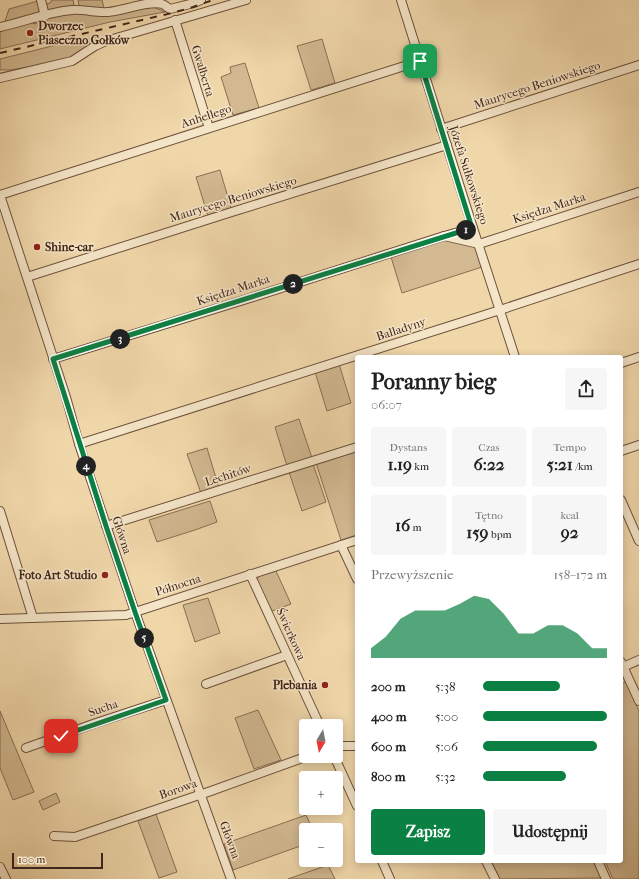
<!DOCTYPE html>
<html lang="pl">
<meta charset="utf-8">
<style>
:root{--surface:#fff;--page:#f6f6f6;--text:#222;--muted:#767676;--accent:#0b8043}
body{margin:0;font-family:"IM FELL French Canon",serif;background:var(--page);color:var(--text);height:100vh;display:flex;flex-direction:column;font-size:15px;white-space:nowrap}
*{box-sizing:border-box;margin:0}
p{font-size:13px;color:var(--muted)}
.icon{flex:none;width:22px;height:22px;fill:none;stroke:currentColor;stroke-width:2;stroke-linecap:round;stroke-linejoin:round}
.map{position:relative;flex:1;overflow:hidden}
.sheet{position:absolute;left:355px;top:355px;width:268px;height:508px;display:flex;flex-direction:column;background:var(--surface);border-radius:4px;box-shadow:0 2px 10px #0003}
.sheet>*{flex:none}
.needle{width:26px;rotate:190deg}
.fabs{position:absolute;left:299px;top:719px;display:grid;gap:8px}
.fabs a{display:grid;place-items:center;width:44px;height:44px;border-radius:4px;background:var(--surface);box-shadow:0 2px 10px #0003;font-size:20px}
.scale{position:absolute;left:12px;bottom:10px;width:91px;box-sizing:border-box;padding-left:4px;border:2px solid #412518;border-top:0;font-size:11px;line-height:14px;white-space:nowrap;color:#412518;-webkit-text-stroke:3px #f5e5c8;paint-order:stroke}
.pin{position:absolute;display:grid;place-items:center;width:34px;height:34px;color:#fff;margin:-17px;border-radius:8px;box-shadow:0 2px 6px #0006}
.km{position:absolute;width:20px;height:20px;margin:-10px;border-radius:50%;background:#222;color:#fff;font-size:11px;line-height:20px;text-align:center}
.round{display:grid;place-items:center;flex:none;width:42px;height:42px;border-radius:4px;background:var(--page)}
.overview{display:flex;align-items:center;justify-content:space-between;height:68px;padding:0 16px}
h1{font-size:22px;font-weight:700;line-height:30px}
.metrics{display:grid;grid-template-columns:repeat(3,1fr);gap:6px;height:68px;padding:4px 16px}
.metrics div{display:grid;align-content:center;border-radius:4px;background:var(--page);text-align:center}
.metrics b{font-size:17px;font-weight:700}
.metrics small{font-size:11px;font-weight:400}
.metrics p{font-size:11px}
.chart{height:112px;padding:8px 16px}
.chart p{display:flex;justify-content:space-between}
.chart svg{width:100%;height:72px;margin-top:4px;fill:var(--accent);opacity:.7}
.button{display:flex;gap:8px;margin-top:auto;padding:8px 16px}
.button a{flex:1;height:46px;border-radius:4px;background:var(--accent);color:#fff;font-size:16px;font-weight:700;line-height:46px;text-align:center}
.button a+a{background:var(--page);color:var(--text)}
ul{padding:0 16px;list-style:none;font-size:13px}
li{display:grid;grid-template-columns:64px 48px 1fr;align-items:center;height:30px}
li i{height:10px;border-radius:5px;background:var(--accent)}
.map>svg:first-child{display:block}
</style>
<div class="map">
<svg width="639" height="879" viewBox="0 0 639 879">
<rect width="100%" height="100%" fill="#f0d7aa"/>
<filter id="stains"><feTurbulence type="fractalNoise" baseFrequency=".005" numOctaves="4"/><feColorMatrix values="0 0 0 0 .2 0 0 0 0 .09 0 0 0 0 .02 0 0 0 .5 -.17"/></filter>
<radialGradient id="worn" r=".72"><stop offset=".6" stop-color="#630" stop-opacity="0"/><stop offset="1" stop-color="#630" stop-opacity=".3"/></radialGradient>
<g fill="#d2b991" stroke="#8a6f54">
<path d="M52,0H73L74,5V7L49,10L47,8L46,5V4L50,3Z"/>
<path d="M78,0H102L104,8L103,9L81,7L79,5Z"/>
<path d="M38,1L40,12L6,23L5,21L9,9Z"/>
<path d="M153,7L165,12L110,22L0,49V30L32,22L34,24L37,23L38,21L71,13Z"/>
<path d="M99,36L87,45L77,55L65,59L42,65L10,70H0V59L60,44L76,43Z"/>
<path d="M322,39L335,83L311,90L297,46Z"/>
<path d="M245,63L259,108L233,115L221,77L231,73L230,67Z"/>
<path d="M220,170L231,208L208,216L196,177Z"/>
<path d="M443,240L476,246L482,267L402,293L391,257Z"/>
<path d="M339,364L351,403L327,411L315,372Z"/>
<path d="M299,419L312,458L287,466L275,427Z"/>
<path d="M207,448L219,488L201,493L187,454Z"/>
<path d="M357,450V535L341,540L316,463Z"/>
<path d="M313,464L326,502L302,511L289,472Z"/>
<path d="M210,501L217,522L195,530L157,542L149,520Z"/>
<path d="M276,571L291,604L272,611L256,581L259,576Z"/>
<path d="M208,598L220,633L195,642L183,605Z"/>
<path d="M626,682L639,711V879H613L605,861H621V684Z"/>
<path d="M258,710L281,760L254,769L235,718Z"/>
<path d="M0,711L34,792L13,800L0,768Z"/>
<path d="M56,793L60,802L43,810L39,801Z"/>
<path d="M156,814L177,872L159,878L138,821Z"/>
<path d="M306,815L313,830H306V844L233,870L224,844Z"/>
<path d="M491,861H595L603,878L499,879Z"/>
<path d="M328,865L335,879H288Z"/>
</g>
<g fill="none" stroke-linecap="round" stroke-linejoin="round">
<defs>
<g id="minor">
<path d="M41,0L45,16"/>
<path d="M401,0L473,228L515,357"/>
<path d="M175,20L209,128"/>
<path d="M0,27C24,22 47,12 72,10C84,9 96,13 108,12C123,11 149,0 162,4C165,5 168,8 170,9L194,3L201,0"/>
<path d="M0,78L72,61L95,46L106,41L246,0"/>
<path d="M441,129L639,65"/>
<path d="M0,195L66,397L79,444L135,612L231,879"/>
<path d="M0,195L420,61"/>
<path d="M444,236L473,228"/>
<path d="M27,277L235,211L447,145"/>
<path d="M53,359L247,299L444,236L479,244L639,192"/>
<path d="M621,363L639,357"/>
<path d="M79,444L500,310L639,264"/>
<path d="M621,451L639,445"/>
<path d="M621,500L639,541"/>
<path d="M0,511L33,618"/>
<path d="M106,526L357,447"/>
<path d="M341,545L357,579"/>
<path d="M250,574L320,726"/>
<path d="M0,619L126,615L357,540"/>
<path d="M621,662L639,701"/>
<path d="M623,667L639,660"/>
<path d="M206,684L287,655"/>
<path d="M336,747L340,746H357"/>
<path d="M26,748L96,723L166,700"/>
<path d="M334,756L357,806"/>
<path d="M54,836L75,837L211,791L308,756"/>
<path d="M382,861L390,879"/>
<path d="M486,861L495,879"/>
<path d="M598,861L606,879"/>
<path d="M0,867L6,879"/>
</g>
</defs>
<use href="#minor" stroke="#6d523c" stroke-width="10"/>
<use href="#minor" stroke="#f5e5c8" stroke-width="8"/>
<path stroke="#412518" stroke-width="2" stroke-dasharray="7 7" stroke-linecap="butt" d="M0,53L172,13L193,7L213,0"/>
</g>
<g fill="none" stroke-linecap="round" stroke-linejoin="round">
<defs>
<path id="route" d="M61,736L166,700L135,612L106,526L53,359L472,228L420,61"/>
</defs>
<use href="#route" stroke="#fff" stroke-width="8"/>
<use href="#route" stroke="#0b8043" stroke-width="5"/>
</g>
<g fill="#8f2418" stroke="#f5e5c8" stroke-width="1.5">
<circle cx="30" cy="33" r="4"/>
<circle cx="37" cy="247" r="4"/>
<circle cx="105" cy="575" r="4"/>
<circle cx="325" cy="685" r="4"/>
</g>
<g text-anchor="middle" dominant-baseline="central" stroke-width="3" stroke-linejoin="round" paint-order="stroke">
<g font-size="12" font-weight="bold" fill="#412518" stroke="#f5e5c8" text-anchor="start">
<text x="38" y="26">Dworzec<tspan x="38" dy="14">Piaseczno Gołków</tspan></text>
<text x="45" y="247">Shine-car</text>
<text x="97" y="575" text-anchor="end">Foto Art Studio</text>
<text x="317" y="685" text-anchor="end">Plebania</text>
</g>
<g font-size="12" fill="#412518" stroke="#f5e5c8">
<text transform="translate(203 71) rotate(73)">Gwalberta</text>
<text transform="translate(537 85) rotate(-18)">Maurycego Beniowskiego</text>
<text transform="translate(206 116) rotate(-18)">Anhellego</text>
<text transform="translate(469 175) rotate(72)">Józefa Sułkowskiego</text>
<text transform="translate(233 199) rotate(-17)">Maurycego Beniowskiego</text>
<text transform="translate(549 208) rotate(-18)">Księdza Marka</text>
<text transform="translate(233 290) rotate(-18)">Księdza Marka</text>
<text transform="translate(401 329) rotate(-18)">Balladyny</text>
<text transform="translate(228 475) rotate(-18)">Lechitów</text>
<text transform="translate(122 535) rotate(72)">Główna</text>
<text transform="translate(178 585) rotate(-18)">Północna</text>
<text transform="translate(291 634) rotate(66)">Świerkowa</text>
<text transform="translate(103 708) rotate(-19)">Sucha</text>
<text transform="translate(178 789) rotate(-19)">Borowa</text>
<text transform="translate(230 840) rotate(70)">Główna</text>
</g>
</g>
<rect width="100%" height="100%" filter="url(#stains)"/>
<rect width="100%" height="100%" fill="url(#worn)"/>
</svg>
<div class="fabs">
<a><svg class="needle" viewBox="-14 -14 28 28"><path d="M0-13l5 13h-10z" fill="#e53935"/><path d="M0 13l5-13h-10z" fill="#767676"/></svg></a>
<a>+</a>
<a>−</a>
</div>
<div class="scale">100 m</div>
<div class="pin" style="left:420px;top:61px;background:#1e9e55"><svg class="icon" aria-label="arrive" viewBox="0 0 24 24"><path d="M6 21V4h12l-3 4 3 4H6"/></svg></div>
<div class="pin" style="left:61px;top:736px;background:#d93025"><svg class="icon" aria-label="check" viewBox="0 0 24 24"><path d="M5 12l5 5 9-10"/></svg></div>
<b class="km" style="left:466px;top:230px">1</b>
<b class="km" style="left:293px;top:284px">2</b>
<b class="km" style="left:120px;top:339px">3</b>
<b class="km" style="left:86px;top:466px">4</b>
<b class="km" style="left:144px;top:638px">5</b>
<section class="sheet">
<div class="overview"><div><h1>Poranny bieg</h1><p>06:07</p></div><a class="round"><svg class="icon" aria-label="share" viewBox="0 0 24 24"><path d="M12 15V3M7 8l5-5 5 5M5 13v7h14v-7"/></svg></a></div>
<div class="metrics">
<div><p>Dystans</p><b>1.19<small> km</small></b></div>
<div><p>Czas</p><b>6:22</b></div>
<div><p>Tempo</p><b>5:21<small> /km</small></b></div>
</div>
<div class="metrics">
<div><b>16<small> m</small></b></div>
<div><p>Tętno</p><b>159<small> bpm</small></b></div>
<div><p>kcal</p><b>92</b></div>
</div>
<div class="chart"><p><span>Przewyższenie</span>158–172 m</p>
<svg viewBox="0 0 160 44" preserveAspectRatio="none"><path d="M0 44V38L10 31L20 20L30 15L40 15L50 15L60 11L70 6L80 8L90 17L100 29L110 29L120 24L130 24L140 29L150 38L160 38V44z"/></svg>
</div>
<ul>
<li><b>200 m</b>5:38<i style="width:62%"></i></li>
<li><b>400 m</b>5:00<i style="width:100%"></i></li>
<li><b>600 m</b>5:06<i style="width:92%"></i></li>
<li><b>800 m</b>5:32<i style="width:67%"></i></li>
</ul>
<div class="button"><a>Zapisz</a><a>Udostępnij</a></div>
</section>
</div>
